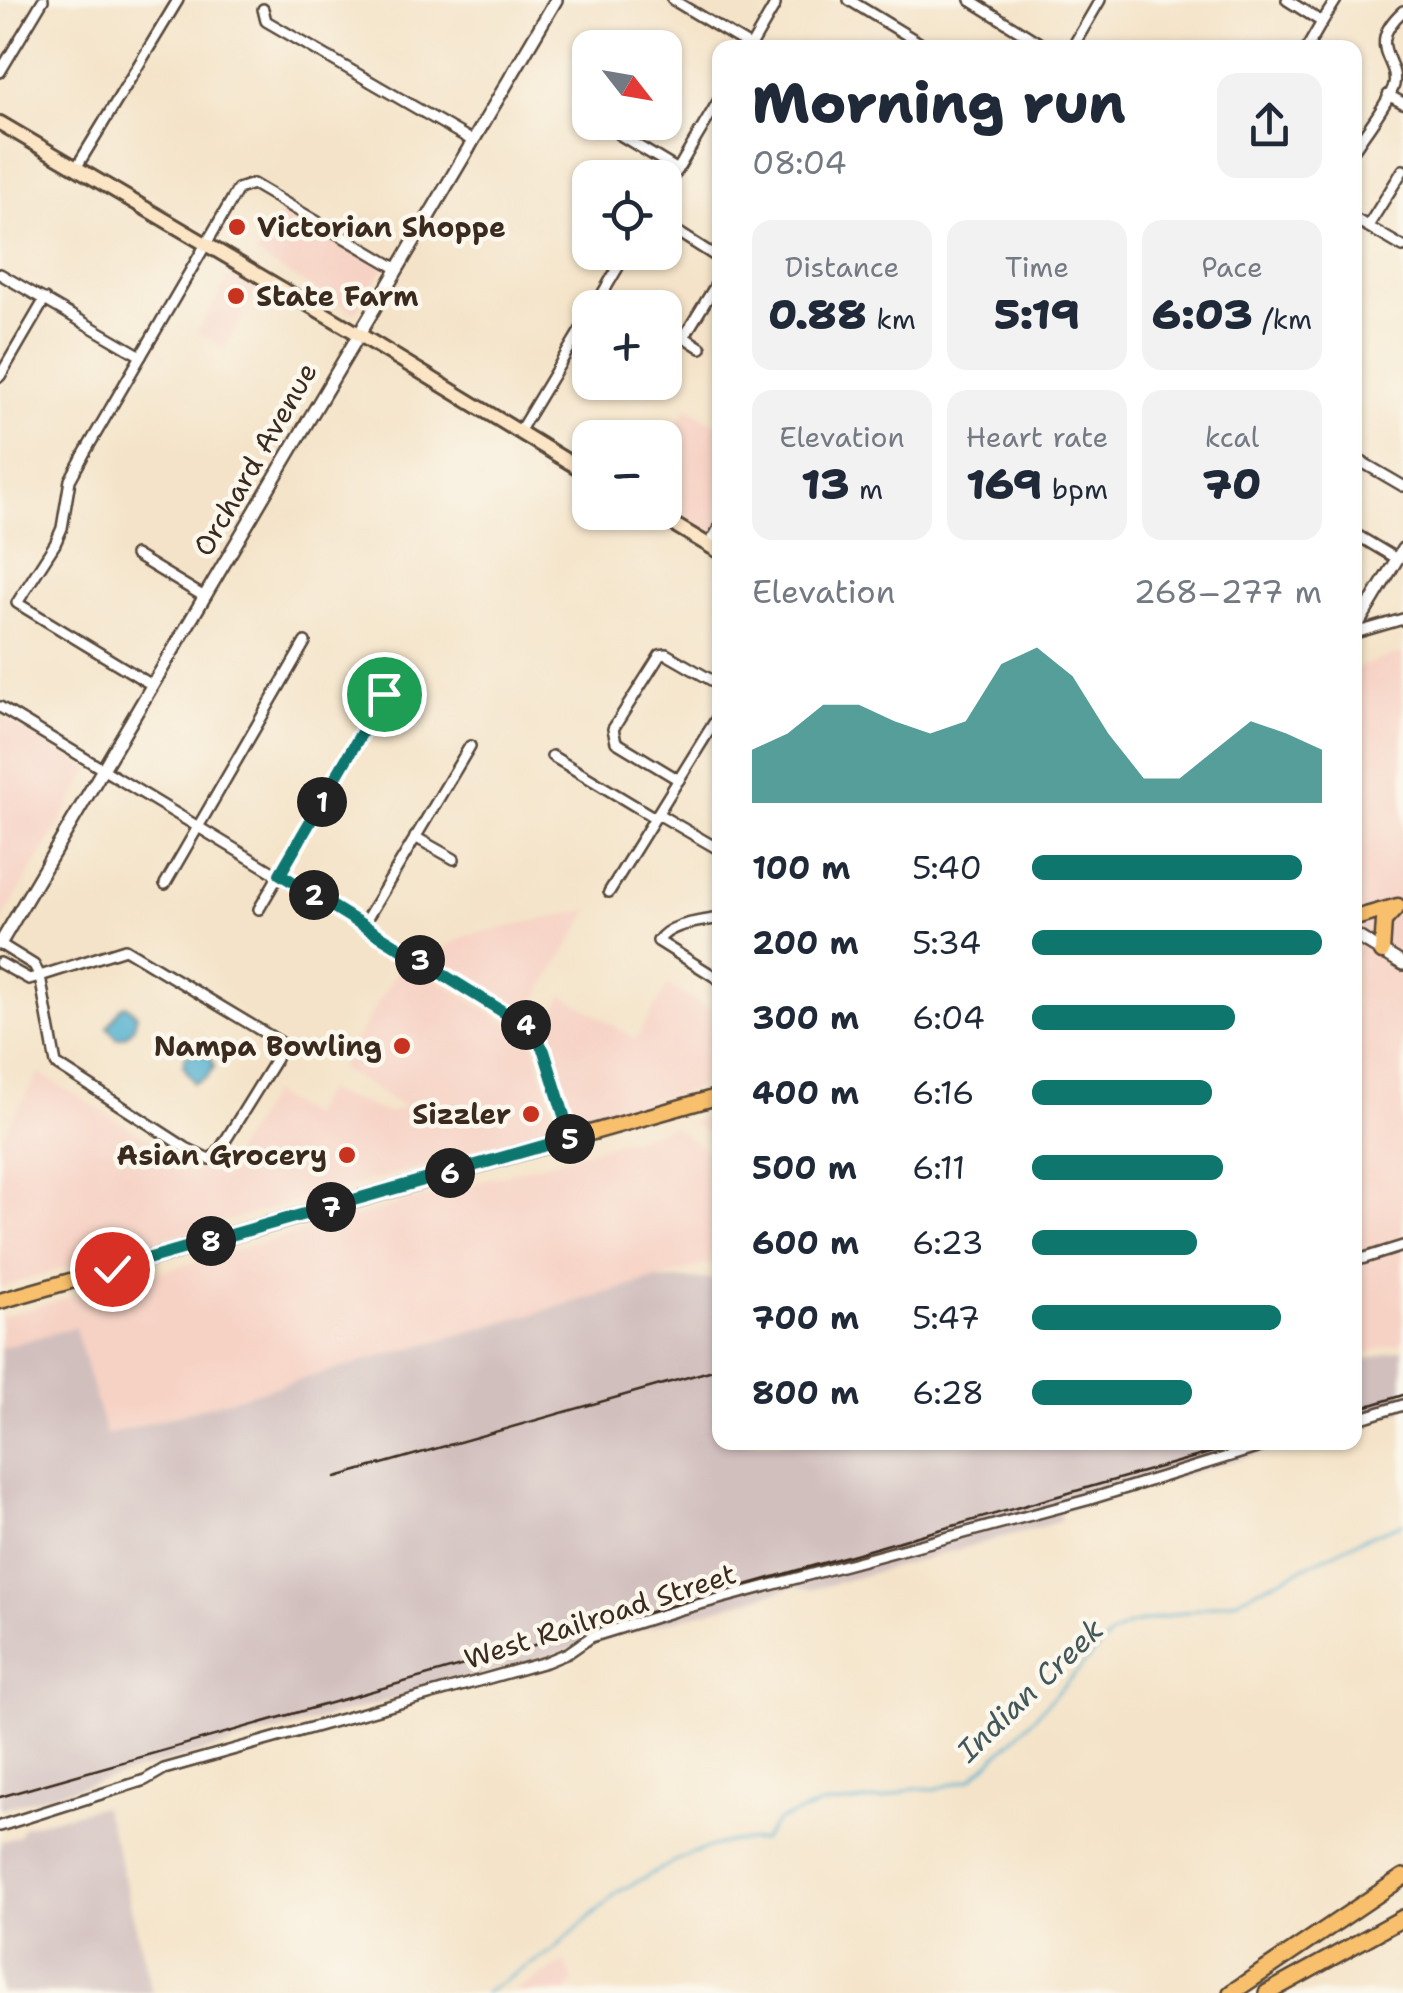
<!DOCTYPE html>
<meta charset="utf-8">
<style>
:root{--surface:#fff;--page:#f2f2f3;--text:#1f2937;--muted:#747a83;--accent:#0f766e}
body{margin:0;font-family:"Shantell Sans",sans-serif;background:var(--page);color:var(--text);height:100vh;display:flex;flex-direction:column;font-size:38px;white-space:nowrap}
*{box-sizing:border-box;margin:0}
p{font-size:32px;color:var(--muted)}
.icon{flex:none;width:55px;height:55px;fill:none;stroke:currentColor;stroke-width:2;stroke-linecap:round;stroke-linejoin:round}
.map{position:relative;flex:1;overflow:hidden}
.panel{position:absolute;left:712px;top:40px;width:650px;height:1410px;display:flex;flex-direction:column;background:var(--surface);border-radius:20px;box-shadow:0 2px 8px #0004}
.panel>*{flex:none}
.needle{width:65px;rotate:121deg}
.controls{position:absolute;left:572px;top:30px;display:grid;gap:20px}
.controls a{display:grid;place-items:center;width:110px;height:110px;border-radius:20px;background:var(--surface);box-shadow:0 2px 8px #0004;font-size:50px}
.pin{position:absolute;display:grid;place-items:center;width:85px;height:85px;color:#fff;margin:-42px;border:5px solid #fff;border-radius:50%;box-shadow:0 2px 10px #0007}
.km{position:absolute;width:50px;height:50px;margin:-25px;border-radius:50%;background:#222;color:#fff;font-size:28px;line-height:50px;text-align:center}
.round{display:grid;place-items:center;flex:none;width:105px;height:105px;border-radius:20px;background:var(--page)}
.headline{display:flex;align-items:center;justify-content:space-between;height:170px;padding:0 40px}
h1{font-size:55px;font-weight:800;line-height:75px}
.stats{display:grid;grid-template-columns:repeat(3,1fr);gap:15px;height:170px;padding:10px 40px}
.stats div{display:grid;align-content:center;border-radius:20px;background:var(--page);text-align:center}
.stats b{font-size:42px;font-weight:800}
.stats small{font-size:28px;font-weight:400}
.stats p{font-size:28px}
.chart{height:280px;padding:20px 40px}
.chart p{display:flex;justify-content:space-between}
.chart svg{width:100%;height:180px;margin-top:10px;fill:var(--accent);opacity:.7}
ul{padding:0 40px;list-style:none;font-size:32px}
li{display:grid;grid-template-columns:160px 120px 1fr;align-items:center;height:75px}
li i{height:25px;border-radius:12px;background:var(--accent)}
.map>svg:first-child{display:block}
</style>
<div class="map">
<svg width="1403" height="1993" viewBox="0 0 1403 1993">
<rect width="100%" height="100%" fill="#fbf7ec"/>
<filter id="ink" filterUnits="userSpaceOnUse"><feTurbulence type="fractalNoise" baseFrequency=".01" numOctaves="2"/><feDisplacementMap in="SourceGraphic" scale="20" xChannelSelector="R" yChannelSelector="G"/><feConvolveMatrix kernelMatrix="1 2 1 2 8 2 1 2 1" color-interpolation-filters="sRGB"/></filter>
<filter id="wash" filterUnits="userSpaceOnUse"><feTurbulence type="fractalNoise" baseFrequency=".0048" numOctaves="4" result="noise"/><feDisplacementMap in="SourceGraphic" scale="40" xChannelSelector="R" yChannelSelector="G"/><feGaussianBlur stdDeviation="2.25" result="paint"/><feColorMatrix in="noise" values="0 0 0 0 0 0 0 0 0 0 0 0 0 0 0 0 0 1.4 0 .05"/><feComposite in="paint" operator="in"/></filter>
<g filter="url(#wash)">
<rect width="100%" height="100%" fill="#f4e3c8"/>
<g fill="#f6d2c4">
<path d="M285,207L384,266L357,311L353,312L256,255Z"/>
<path d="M232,272L259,288L223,348L197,332Z"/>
<path d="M687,407L720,427V538L665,505V443Z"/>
<path d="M1403,653V1342L1355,1356V668Z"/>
<path d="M0,716L91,769L0,924Z"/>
<path d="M591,909L529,1011L433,954L466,936Z"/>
<path d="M404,959L532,1038L558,1128L102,1256L0,1288V1139L39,1073L166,1150L185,1147L199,1166L207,1169L228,1163L271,1093L309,1116L325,1091L388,1113L404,1107L339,1068Z"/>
<path d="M668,985L720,1016V1082L576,1122L548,1023L563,995L636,1039Z"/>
<path d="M720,1114V1141L689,1122Z"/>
<path d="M673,1127L720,1160V1261L105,1435L75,1328L0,1349V1317Z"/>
<path d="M565,1962L574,1981L567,1993H512Z"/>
</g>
<g fill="#d1bfbe">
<path d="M655,1279H709L720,1283V1442L1294,1443L1059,1512L1061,1521L810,1590L794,1587L0,1809V1348L75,1327L106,1435Z"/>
<path d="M1403,1349V1410L1355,1425V1363Z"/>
<path d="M102,1806L116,1846L152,1993H0V1842L19,1836L23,1827Z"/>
</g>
<g fill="#4eaecd" stroke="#446c76" stroke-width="2.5">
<path d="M126,1005L137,1015C134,1027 131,1037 117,1038L108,1027L121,1007Z"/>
<path d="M195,1053L210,1056L214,1067L206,1078L194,1083L183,1065L185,1056Z"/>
</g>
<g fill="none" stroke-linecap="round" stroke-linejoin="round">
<path stroke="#4eaecd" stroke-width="2.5" d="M485,1993L553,1950L619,1891L689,1854L729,1842L762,1840L778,1821L817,1806L883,1799L914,1788L935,1789L971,1779L1012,1741L1110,1636L1129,1625L1237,1600L1362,1539L1403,1523"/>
</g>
</g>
<g filter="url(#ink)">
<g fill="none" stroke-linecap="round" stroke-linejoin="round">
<defs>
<g id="minor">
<path d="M673,0L750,46"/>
<path d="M849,0L928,48"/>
<path d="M970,0L1047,48"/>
<path d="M1287,0L1322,22L1336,0"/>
<path d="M263,9L266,21L473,141"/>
<path d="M750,48L775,5"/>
<path d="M1072,48L1100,0"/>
<path d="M1307,48L1322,22"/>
<path d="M0,72L43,0"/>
<path d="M1388,95L1403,103"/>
<path d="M620,122V135L678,170"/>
<path d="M1355,148C1367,129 1384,109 1393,88C1403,61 1362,48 1403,11"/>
<path d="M76,168L178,0"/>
<path d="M665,191L720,98"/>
<path d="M1355,219L1403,247"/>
<path d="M665,224L720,259"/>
<path d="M1368,226L1403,170"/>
<path d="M0,274L141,356"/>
<path d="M594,308L627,252"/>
<path d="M666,327L684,337L720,278"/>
<path d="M684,337L701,348"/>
<path d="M0,376L45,299"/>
<path d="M519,432L590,314"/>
<path d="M1355,458L1403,486"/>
<path d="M1355,534L1397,559"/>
<path d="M709,545L720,526"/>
<path d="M135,555L203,596"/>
<path d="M1355,633L1403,619"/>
<path d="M152,685L17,603L55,544L62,528L70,480L84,454L238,189L253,184L396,268"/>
<path d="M0,707L527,1026L544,1051L571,1138"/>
<path d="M552,756L655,818"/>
<path d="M679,780L616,742L613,729L660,655L666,654L720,685"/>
<path d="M658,814L720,850"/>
<path d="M415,837L454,859"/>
<path d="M165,884L305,642"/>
<path d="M609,892L720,713"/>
<path d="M259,909L384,694"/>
<path d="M720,918C699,922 670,923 658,941L720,980"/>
<path d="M363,925L470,746"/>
<path d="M0,944L34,965L40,976L29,979L0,963"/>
<path d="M125,949L280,1042L276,1059L217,1154L209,1159L186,1148L56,1064L40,976Z"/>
<path d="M1355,1261L1403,1246"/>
<path d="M1355,1420L1403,1405"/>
<path d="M0,1826L145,1780L164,1769L546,1662L568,1653L591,1637L678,1610L1087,1500L1276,1442"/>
</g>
<g id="tertiary">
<path d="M1355,629L1403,549"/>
<path d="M1355,935L1403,964"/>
<path d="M0,944L556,0"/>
</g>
<g id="secondary">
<path d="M0,123L357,333L590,475"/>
<path d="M653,512L720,552"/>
</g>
<g id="primary">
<path d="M1355,918L1398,906"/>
<path d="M1382,952L1384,921L1397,907"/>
<path d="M0,1301L720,1096"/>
</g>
<g id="motorway">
<path d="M1231,1993L1403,1877"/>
<path d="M1267,1993L1403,1918"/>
</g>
</defs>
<use href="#minor" stroke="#574638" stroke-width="14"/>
<use href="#tertiary" stroke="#574638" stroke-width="16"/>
<use href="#secondary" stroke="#574638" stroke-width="18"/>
<use href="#primary" stroke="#574638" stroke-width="19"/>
<use href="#motorway" stroke="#574638" stroke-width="20"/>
<use href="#minor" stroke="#fff" stroke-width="9"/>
<use href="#tertiary" stroke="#fff" stroke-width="11"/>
<use href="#secondary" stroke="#fce5c4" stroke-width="12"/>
<use href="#primary" stroke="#f8bf6c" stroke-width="14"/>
<use href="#motorway" stroke="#f8bf6c" stroke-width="15"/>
<g stroke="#3b2a1e" stroke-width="2.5">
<path d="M1355,1410L1403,1395"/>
<path d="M336,1477L720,1368"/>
<path d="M0,1797L1248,1442"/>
</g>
</g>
</g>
<g fill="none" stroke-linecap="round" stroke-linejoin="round" filter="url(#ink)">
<defs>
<path id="route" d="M112,1269L571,1138L544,1051L531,1029L280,874L384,694"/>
</defs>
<use href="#route" stroke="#fff" stroke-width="20"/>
<use href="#route" stroke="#0f766e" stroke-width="12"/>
</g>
<g fill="#c8321e" stroke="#fbf7ec" stroke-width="4">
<circle cx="237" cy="227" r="10"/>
<circle cx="236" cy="296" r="10"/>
<circle cx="402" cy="1046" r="10"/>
<circle cx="531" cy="1114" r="10"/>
<circle cx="347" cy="1155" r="10"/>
</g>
<g text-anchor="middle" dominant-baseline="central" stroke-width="9" stroke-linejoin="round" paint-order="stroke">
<g font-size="28" font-weight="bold" fill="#3b2a1e" stroke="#fbf7ec" text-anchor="end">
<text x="257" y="227" text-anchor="start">Victorian Shoppe</text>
<text x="256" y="296" text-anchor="start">State Farm</text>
<text x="382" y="1046">Nampa Bowling</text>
<text x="511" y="1114">Sizzler</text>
<text x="327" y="1155">Asian Grocery</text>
</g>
<g font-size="28" fill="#3b2a1e" stroke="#fbf7ec">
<text transform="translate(255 459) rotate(-60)">Orchard Avenue</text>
<text transform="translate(600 1616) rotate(-18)">West Railroad Street</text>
</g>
<g font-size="30" font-style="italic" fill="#42585b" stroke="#fbf7ec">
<text transform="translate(1030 1690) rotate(-44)">Indian Creek</text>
</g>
</g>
</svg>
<div class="controls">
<a><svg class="needle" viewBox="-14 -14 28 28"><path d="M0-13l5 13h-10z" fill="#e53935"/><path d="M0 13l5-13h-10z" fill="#747a83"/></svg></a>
<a><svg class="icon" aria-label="locate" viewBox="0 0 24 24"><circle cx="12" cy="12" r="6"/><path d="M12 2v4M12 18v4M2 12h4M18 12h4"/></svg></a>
<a>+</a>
<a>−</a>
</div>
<div class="pin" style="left:384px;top:694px;background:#1e9e55"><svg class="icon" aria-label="arrive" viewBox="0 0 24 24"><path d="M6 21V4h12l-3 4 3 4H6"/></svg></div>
<div class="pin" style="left:112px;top:1269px;background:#d93025"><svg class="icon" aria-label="check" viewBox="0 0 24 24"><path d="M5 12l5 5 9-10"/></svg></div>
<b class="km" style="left:322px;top:802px">1</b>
<b class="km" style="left:314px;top:895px">2</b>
<b class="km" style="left:420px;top:960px">3</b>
<b class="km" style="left:526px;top:1025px">4</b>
<b class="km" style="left:570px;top:1139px">5</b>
<b class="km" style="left:450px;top:1173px">6</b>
<b class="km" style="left:331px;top:1207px">7</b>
<b class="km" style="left:211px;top:1241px">8</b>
<section class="panel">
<div class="headline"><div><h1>Morning run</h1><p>08:04</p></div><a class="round"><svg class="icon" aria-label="share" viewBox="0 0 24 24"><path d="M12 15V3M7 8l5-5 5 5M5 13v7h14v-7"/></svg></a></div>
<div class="stats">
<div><p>Distance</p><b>0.88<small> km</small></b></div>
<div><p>Time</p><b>5:19</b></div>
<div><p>Pace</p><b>6:03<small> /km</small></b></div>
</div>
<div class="stats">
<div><p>Elevation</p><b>13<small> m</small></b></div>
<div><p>Heart rate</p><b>169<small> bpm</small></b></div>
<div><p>kcal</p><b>70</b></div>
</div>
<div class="chart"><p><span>Elevation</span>268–277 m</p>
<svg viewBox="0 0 160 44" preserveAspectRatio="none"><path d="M0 44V31L10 27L20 20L30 20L40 24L50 27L60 24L70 10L80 6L90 13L100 27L110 38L120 38L130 31L140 24L150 27L160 31V44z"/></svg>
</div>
<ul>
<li><b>100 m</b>5:40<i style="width:93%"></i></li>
<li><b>200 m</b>5:34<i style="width:100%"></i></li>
<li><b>300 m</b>6:04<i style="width:70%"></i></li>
<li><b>400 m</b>6:16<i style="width:62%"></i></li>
<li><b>500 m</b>6:11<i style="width:66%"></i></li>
<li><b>600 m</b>6:23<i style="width:57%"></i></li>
<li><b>700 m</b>5:47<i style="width:86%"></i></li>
<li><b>800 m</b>6:28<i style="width:55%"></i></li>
</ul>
</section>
</div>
